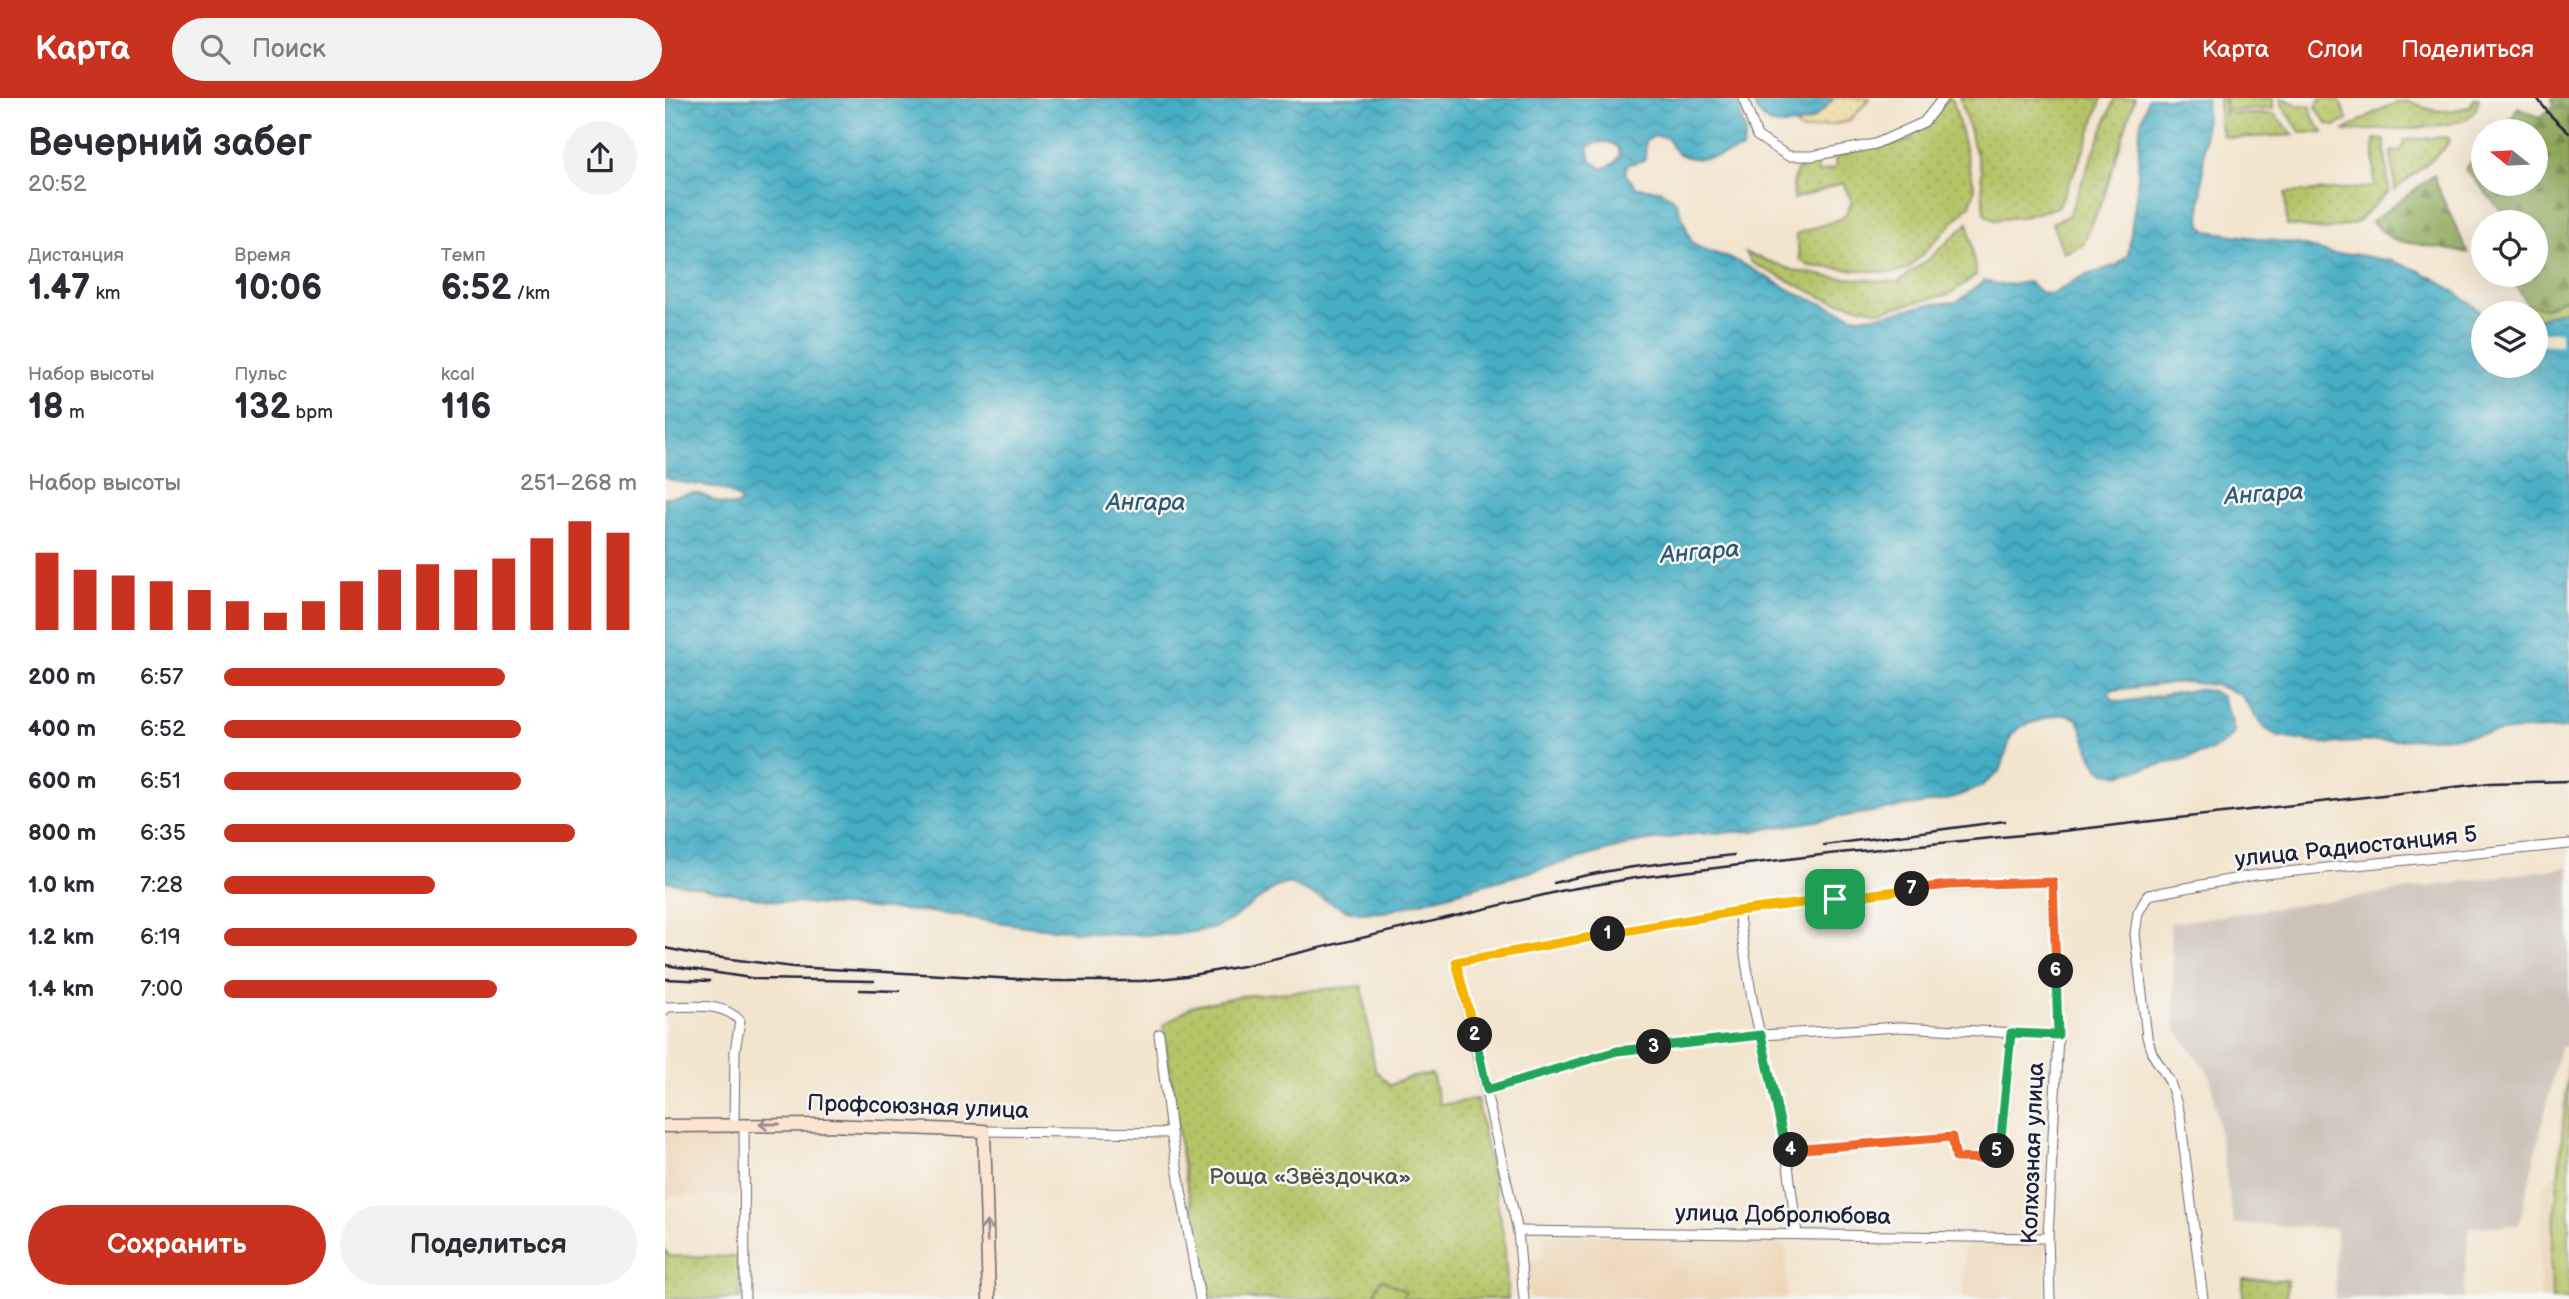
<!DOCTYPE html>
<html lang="ru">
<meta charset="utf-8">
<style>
:root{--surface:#fff;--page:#f2f2f3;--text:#2b2b33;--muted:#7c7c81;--accent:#c8321e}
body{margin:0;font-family:"Balsamiq Sans",sans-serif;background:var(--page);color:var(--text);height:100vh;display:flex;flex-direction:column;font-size:26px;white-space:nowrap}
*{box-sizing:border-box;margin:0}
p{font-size:23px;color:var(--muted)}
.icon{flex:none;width:38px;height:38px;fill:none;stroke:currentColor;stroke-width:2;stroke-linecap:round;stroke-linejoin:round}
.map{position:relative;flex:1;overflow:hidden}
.details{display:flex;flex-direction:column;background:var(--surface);width:665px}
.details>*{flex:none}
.needle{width:46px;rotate:288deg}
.tools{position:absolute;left:1806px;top:21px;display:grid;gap:14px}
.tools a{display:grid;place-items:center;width:77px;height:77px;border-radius:50%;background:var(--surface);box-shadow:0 7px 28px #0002;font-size:35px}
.pin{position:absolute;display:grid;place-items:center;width:60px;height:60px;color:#fff;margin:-30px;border-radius:14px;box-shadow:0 4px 10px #0006}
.km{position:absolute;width:35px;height:35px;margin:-18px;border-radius:50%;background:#222;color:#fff;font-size:19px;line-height:35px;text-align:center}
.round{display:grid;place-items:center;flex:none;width:74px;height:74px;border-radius:37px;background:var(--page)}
.head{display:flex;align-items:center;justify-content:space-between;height:119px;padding:0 28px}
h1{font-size:38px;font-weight:700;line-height:52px}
.figures{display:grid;grid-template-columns:repeat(3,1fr);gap:10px;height:119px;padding:7px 28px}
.figures div{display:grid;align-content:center}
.figures b{font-size:35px;font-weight:700}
.figures small{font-size:19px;font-weight:400}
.figures p{font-size:19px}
.chart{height:196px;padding:14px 28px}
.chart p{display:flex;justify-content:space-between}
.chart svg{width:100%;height:126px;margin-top:7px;stroke:var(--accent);stroke-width:6}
.primary-button{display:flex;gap:14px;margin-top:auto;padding:14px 28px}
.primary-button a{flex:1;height:80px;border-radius:42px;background:var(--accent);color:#fff;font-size:28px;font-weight:700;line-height:80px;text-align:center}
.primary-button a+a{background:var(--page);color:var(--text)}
ul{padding:0 28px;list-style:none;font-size:23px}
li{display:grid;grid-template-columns:112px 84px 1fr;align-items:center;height:52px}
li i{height:18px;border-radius:9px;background:var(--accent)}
header{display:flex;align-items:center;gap:42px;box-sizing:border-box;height:98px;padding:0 35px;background:var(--accent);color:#fff}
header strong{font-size:33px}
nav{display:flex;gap:38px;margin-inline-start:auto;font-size:24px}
.search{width:490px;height:63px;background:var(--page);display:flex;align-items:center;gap:18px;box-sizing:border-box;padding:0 24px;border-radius:38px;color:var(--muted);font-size:26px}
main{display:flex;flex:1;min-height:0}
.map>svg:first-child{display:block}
</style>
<header>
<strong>Карта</strong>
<div class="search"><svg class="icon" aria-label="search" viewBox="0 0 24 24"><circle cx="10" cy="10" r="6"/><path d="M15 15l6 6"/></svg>Поиск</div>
<nav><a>Карта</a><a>Слои</a><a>Поделиться</a></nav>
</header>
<main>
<section class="details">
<div class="head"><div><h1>Вечерний забег</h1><p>20:52</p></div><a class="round"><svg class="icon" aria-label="share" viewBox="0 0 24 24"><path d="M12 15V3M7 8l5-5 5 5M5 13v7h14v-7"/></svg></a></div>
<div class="figures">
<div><p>Дистанция</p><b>1.47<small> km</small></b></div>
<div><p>Время</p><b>10:06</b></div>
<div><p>Темп</p><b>6:52<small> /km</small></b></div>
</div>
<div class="figures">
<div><p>Набор высоты</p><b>18<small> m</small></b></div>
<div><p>Пульс</p><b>132<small> bpm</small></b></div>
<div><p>kcal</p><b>116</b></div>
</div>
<div class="chart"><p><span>Набор высоты</span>251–268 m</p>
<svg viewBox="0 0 160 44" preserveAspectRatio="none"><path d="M5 44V17M15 44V23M25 44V25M35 44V27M45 44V30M55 44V34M65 44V38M75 44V34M85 44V27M95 44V23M105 44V21M115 44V23M125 44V19M135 44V12M145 44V6M155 44V10"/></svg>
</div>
<ul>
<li><b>200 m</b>6:57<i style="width:68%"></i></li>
<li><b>400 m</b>6:52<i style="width:72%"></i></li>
<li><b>600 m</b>6:51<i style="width:72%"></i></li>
<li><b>800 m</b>6:35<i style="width:85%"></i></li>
<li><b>1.0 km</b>7:28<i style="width:51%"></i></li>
<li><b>1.2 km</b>6:19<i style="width:100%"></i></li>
<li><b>1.4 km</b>7:00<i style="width:66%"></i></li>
</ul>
<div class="primary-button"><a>Сохранить</a><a>Поделиться</a></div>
</section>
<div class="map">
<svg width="1904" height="1201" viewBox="0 0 1904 1201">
<defs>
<pattern id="grass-dots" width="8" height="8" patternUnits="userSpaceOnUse" patternTransform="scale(1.75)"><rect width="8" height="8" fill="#b6c467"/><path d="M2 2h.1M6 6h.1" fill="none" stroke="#9ca85a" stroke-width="1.8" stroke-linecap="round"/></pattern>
<pattern id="forest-firs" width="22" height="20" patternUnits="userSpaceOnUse" patternTransform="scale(1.75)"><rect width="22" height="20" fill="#90aa5c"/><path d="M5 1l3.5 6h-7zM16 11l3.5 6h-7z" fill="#758a4d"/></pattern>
<pattern id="sand-dots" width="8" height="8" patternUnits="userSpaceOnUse" patternTransform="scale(1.75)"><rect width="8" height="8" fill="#eeda9e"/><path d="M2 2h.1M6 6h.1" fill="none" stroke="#ccbb89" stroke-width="1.8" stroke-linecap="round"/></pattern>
<pattern id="water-waves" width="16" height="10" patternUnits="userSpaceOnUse" patternTransform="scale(1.75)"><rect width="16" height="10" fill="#45adc4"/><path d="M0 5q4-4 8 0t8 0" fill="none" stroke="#398ca0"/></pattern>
</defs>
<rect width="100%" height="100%" fill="#f6f6f2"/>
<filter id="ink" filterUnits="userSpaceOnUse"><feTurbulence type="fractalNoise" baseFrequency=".0143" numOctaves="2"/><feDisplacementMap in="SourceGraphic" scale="14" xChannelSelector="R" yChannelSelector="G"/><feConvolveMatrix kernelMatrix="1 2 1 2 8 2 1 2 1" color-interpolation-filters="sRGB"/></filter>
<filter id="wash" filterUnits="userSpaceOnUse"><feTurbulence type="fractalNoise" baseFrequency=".00686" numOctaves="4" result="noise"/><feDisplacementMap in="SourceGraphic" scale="28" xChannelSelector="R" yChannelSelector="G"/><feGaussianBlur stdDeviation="1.57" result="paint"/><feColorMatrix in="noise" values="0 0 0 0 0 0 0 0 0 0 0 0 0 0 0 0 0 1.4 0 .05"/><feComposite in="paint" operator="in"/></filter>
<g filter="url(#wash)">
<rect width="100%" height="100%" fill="#f3e4ce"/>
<g fill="#edd7ba">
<path d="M1901,958H1904V1201H1875L1877,1090L1890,1075Z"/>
<path d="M72,1034L73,1098L5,1097L0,1108V1035Z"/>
<path d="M880,1136L1102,1140L1121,1146L1122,1201H865L862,1165L879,1159Z"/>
<path d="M1380,1144V1201H1299V1145Z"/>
</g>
<path fill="#ccc2b8" d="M1904,769V948L1895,949L1854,1127L1804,1129L1798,1201H1670L1671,1130L1569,1126L1545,977L1511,932L1505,825Z"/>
<g fill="url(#grass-dots)" stroke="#6c7351" stroke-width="2">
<path d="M1283,0L1288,2L1310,91L1305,107L1243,171L1227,175L1144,168L1135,162L1131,136L1178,120L1187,104L1178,85L1128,101C1127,82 1129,65 1151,62L1153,75L1170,70L1171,58L1223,44L1225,47L1247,42V35L1260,29Z"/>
<path d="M1295,0H1437L1419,52L1393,109L1362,118L1329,122L1319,116L1316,72Z"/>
<path d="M1450,0H1470L1439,98L1418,147L1399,155L1387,125L1404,117Z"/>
<path d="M1554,0H1559L1560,16H1609L1629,37L1569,40L1557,37L1554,22Z"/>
<path d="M1560,0H1608V11L1561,13Z"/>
<path d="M1615,0C1627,1 1629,10 1646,8C1646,19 1651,26 1659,34L1636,35L1618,9Z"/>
<path d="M1658,0L1674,2L1683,22L1670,28L1662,26L1651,10L1654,2Z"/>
<path d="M1809,0H1814C1812,8 1811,14 1804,19C1782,33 1706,31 1678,33C1696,23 1717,8 1737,4C1749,2 1753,8 1763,11C1776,15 1794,13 1806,7Z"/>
<path d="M1782,39L1785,41L1778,52L1730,92L1726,54L1736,53L1740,42Z"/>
<path d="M1709,41L1719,42L1724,93L1691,125L1661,132L1622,127L1620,95L1709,89Z"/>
<path d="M1303,125L1311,177L1285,196L1215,213L1161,201L1087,165L1081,155L1131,173L1166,179L1233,184L1265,160Z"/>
<path d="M1904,198V210L1871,222V215H1854L1863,207L1881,210Z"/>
<path d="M697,888L710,972L725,987L742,980L767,976L775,1007L812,1001L839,1139L843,1201H546L519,1073L498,927L528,908L575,898Z"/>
<path d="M0,1151L4,1158L74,1159L75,1201H0Z"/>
<path d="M1578,1181L1622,1182V1201H1578Z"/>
</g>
<g fill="url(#forest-firs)" stroke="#59664c" stroke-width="2">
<path d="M1887,0H1904V198L1881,210L1863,207L1844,177H1871V124H1846L1800,71L1810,59L1818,66V86H1843L1850,92L1857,86H1871V73L1885,60L1871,49V33H1850L1842,27L1853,9L1875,20L1889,7Z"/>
<path d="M1769,77L1777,99L1803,155L1728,142L1706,124Z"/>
</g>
<path fill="url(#sand-dots)" stroke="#887e6c" stroke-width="2" d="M1169,0H1205L1184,23L1137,33L1131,28L1147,22Z"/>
<g fill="#b6c467" stroke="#6c7351" stroke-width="2">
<path d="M1904,966V1201H1887L1886,1159Z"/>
<path d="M716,1181L741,1193L737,1201H720L709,1196Z"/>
</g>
<g fill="url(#water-waves)" stroke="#346880" stroke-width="2" fill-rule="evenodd">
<path d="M0,0H1071L1081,36L1077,51C1055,60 1011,71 1003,40L990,38L981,43L980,62L962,67L960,76L972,90L995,92L1005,98L1012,105L1026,143L1033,149L1072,163L1133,196L1188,218L1200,219L1224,216L1265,206L1292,204L1319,183L1338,187L1364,184L1377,195L1388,196L1414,180L1452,167L1463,157L1472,89L1475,28L1483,0H1542L1535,120L1536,127L1542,133L1633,146L1668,156H1688L1727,163L1753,172L1776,184L1818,215V268H1871V222L1904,210V630L1855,632L1789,639L1659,646L1614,639L1598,629L1575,596L1550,587L1521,584L1446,592L1444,595L1447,601L1456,604L1535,591L1547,593L1557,599C1561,612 1569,621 1569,636C1550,662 1485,666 1454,677C1422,676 1425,643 1412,621L1404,617H1391L1355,629L1346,638L1336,671L1331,677L1315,689L1282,702L1089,733L1030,736L970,745L720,814L695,815L682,812L623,785L609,790L566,822L547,831L508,837H455L367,829L265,814L116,804L0,783V399C10,400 19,395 29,395C44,396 53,410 73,407L76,404C59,382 23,390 0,380ZM944,44L953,49L955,56L950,65L938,71L926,63L923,49L931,45Z"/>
<path d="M1087,0H1169C1152,23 1130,32 1103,25L1091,12Z"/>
</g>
<path fill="#f3e4ce" d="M1871,234H1896V247L1871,246Z"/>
</g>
<g filter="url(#ink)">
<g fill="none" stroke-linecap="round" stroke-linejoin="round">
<defs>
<g id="street">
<path d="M1078,0L1092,38L1123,58H1147L1210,46L1259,24L1278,0"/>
<path d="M1073,813L1087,901L1121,1052L1132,1136"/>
<path d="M0,912L1,909C26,909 58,903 75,923L70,953L69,1027"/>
<path d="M494,936L506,1035L535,1201"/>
<path d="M822,992L952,953L1096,937L1235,929L1393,937"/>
<path d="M79,1026L80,1201"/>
<path d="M319,1033L506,1035"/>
<path d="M1121,1052L1287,1039L1291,1061H1329L1336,1039L1346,935"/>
<path d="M853,1133L1383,1140"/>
<path d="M859,1201L853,1133L791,864L1073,813L1267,789L1388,784L1393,937L1383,1140L1385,1201"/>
<path d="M1538,1201L1515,1017L1505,984L1487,955L1482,939L1470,836L1473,815L1483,797L1590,777L1904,746"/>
</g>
<path id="secondary" d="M0,1028L163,1027L319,1033L324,1201"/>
</defs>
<use href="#street" stroke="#6b666e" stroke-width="11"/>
<use href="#secondary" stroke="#6b666e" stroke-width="15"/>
<use href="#street" stroke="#fff" stroke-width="9"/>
<use href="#secondary" stroke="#fde4d0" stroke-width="12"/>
<g stroke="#22223b" stroke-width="2.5">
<path d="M1872,0L1885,17L1904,35"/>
<path d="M1159,747L1340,723"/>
<path d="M889,785C948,769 1008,764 1069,757"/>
<path d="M0,850L34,857L128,869L388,883H477L521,878L578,868L900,792L970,780L1164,756L1398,733L1825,685L1904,683"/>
<path d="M0,867L92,881L209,883"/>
<path d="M0,881L45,883"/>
<path d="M195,892L234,893"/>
</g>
</g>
<defs><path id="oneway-shaft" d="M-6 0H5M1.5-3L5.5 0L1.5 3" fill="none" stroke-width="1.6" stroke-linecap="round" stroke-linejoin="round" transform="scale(1.75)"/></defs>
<g stroke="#9a8d8d">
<use href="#oneway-shaft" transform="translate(104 1026) rotate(-180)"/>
<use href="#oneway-shaft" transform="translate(322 1133) rotate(-91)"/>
</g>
</g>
<g fill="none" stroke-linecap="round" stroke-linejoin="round" filter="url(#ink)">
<defs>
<path id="split-1" d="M943,836L1073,813L1170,801"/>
<path id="split-2" d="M810,937L791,864L943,836"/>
<path id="split-3" d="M810,937L822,992L952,953L989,949"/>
<path id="split-4" d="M989,949L1096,937L1121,1052H1126"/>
<path id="split-5" d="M1126,1052L1287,1039L1291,1060L1329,1061L1332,1053"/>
<path id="split-6" d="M1332,1053L1336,1039L1346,935L1393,937L1391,873"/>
<path id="split-7" d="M1247,791L1284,787L1388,784L1391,873"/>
<path id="split-8" d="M1170,801L1247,791"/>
</defs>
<use href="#split-1" stroke="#fff" stroke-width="14"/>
<use href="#split-2" stroke="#fff" stroke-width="14"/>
<use href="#split-3" stroke="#fff" stroke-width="14"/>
<use href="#split-4" stroke="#fff" stroke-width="14"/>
<use href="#split-5" stroke="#fff" stroke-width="14"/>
<use href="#split-6" stroke="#fff" stroke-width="14"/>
<use href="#split-7" stroke="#fff" stroke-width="14"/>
<use href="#split-8" stroke="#fff" stroke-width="14"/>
<use href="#split-1" stroke="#f5b400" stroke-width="9"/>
<use href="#split-2" stroke="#f5b400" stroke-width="9"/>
<use href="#split-3" stroke="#22a559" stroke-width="9"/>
<use href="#split-4" stroke="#22a559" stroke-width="9"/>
<use href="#split-5" stroke="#f0652b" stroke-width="9"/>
<use href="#split-6" stroke="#22a559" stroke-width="9"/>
<use href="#split-7" stroke="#f0652b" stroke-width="9"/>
<use href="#split-8" stroke="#f5b400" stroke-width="9"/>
</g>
<g text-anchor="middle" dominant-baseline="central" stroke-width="5" stroke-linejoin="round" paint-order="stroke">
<g font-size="23" fill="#22223b" stroke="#f6f6f2">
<text transform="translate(1691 749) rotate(-6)">улица Радиостанция 5</text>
<text transform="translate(253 1009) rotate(2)">Профсоюзная улица</text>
<text transform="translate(1368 1055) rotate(-88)">Колхозная улица</text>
<text transform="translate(1118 1117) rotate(1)">улица Добролюбова</text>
</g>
<g font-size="23" fill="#4e5348" stroke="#f6f6f2">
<text x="645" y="1079">Роща «Звёздочка»</text>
</g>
<g font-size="24" font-style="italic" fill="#305a72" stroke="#f6f6f2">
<text transform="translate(1599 396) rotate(-4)">Ангара</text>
<text x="481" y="404">Ангара</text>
<text transform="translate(1035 454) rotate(-5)">Ангара</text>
</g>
</g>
</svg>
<div class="tools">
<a><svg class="needle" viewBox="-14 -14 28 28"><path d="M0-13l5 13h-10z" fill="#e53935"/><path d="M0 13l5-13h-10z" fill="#7c7c81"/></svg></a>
<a><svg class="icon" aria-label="locate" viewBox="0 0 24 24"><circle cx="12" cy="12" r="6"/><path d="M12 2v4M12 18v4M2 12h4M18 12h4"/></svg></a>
<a><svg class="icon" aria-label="layers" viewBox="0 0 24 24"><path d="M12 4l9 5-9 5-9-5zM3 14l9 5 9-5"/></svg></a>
</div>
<div class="pin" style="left:1170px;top:801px;background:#1e9e55"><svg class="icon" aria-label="arrive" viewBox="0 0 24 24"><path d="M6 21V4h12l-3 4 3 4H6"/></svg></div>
<b class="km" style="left:943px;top:836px">1</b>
<b class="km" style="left:810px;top:937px">2</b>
<b class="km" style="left:989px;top:949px">3</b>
<b class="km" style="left:1126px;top:1052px">4</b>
<b class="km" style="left:1332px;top:1053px">5</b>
<b class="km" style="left:1391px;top:873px">6</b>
<b class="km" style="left:1247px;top:791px">7</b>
</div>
</main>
